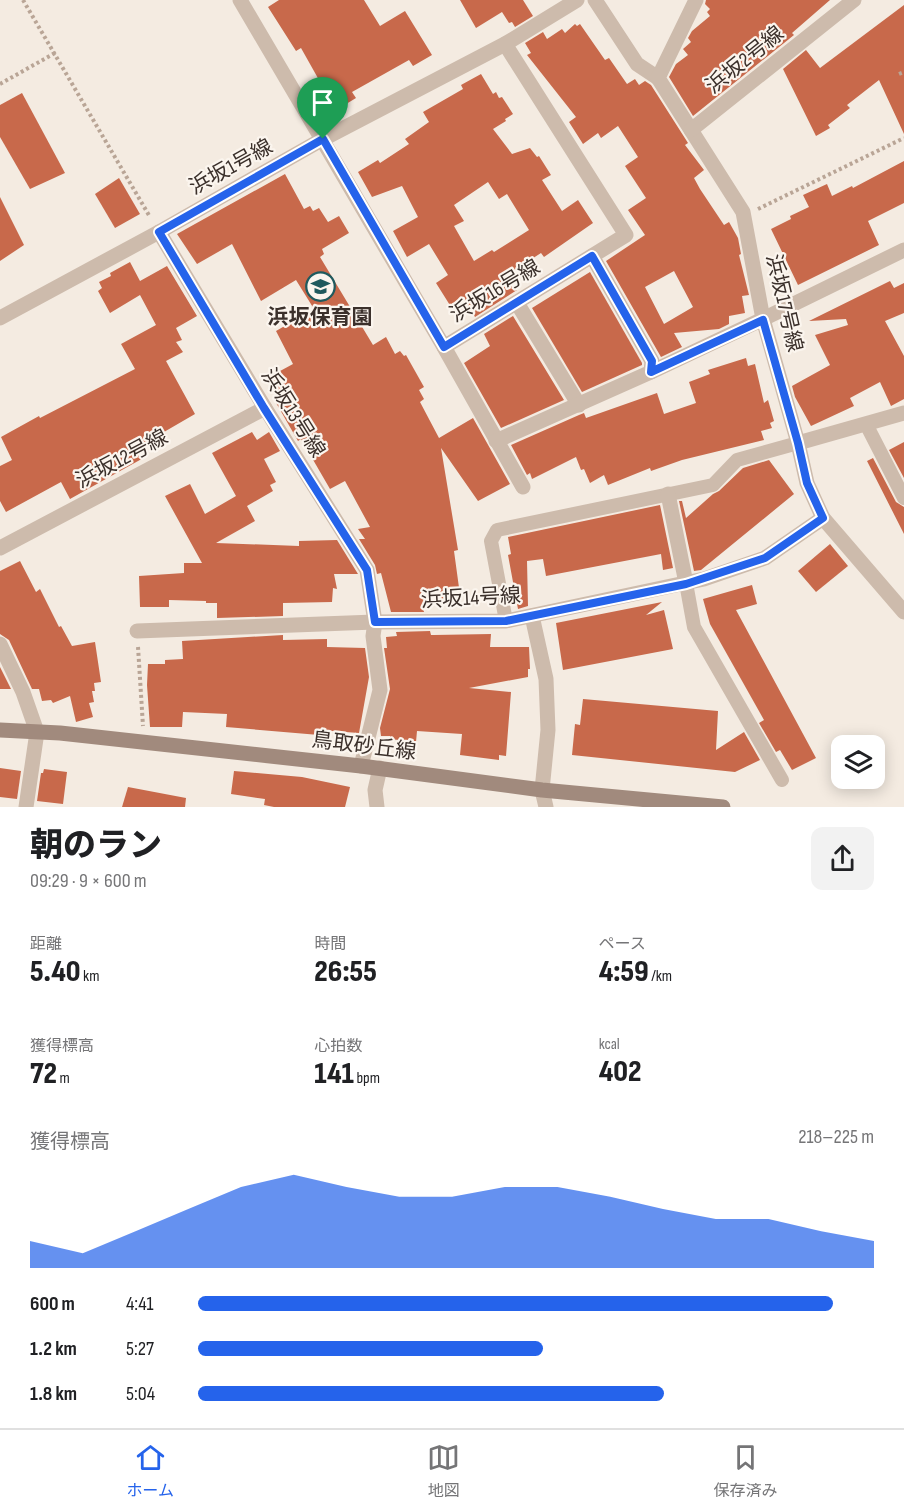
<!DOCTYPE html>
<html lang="ja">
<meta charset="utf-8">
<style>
:root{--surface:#fff;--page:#f2f2f2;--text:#202124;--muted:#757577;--line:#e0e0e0;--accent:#2563eb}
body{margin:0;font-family:"Sofia Sans Condensed","Noto Sans JP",sans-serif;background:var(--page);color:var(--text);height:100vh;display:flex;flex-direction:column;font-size:22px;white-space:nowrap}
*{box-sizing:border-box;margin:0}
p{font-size:20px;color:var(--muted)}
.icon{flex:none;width:33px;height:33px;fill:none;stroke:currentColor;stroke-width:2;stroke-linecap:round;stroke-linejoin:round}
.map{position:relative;height:807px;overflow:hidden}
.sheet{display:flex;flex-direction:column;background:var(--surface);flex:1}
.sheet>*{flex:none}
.fabs{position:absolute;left:831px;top:735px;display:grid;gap:12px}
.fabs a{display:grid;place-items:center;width:54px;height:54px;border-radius:12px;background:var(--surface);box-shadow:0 3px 15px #0003;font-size:30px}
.pin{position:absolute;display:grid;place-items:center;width:51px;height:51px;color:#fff;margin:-62px -26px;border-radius:50% 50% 50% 0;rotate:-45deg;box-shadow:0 0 6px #0007}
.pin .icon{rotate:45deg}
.round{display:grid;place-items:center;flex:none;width:63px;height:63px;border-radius:12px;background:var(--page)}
.headline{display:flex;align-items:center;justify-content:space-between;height:102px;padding:0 30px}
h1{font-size:33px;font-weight:800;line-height:45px}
.stats{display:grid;grid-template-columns:repeat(3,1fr);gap:9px;height:102px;padding:6px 30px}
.stats div{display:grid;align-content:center}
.stats b{font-size:30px;font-weight:800}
.stats small{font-size:16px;font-weight:400}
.stats p{font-size:16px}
.chart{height:168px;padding:12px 30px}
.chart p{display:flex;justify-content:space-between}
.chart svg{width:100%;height:108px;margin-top:6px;fill:var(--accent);opacity:.7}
ul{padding:0 30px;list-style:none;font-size:20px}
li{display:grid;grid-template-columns:96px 72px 1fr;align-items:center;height:45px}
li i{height:15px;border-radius:8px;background:var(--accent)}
.tab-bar{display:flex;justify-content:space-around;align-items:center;height:84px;border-top:2px solid var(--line);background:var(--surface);font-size:16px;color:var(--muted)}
.tab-bar a{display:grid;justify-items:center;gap:3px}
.tab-bar .on{color:var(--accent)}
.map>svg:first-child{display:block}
</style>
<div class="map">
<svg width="904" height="807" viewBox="0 0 904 807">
<rect width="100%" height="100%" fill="#f4ebe1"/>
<g fill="#c8694b" fill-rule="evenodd">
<path d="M279,0H364L380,26L405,11L432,55L413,66L409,60L352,92L356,98L333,112L332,109L322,115L308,93L311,91L308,86L319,80L301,48L296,51L268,7Z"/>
<path d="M460,0H523L533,16L515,27L512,22L509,23L502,12L476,28Z"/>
<path d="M706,0H830L792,33L794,35L693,116L669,77L676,64L688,55L683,49L691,42L688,38L692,31L710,16L707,12L710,9L705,4Z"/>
<path d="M904,5V134L879,80L847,105L850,108L828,125L830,128L816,136L783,69L806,50L820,68Z"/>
<path d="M575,24L577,26L580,24L605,60L609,58L627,84L635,79L639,85L645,81L651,85L688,143L685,145L704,170L694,178L700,189L724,225L729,222L738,238L741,254L739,255L749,295L742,296L745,313L729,316V324L719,329L674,333L682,347L661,357L606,261L645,235L628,210L646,198L625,166L638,157L618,126L601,138L598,133L583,144L569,122L576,117L527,55L531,53L525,43L543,32L547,39L562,29L565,33ZM674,271L693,307L664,324L645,287Z"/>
<path d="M481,74L493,94L496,92L499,98L502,97L513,114L505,119L506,121L493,129L512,154L530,148L537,157L539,156L551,175L542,180L562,211L578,200L593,223L544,257L541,253L507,275L517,290L475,317L471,310L458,318L436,283L448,275L429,244L407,257L393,231L418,217L402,186L372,197L358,172L378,160L380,163L409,144L405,139L429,122L423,112L463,89L461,85ZM488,182L499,199L507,194L529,230L494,252L492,250L474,261L454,226L464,221L454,205Z"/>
<path d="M22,93L65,173L30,189L0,137V105Z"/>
<path d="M904,161V203L868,221L879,245L798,285L771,229L791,219L790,216L809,207L803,195L827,184L832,196L852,186L853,188Z"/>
<path d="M285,174L304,209L310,206L313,211L319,208L328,222L339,216L349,233L322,249L324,254L320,257L373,345L386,337L395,354L400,351L404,356L406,355L424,387L419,390L424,399L420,402L439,438L473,418L510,484L478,501L441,448L458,550L454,551L460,595L422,603L424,612H391L381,573L377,574L375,565L359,539H365L358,529L370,527L345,481L330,489L301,439L298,441L275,401L281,397L269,377L293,364L276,331L314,309L296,280L261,301L232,244L197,264L177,234Z"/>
<path d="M119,178L140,214L115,228L95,194Z"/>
<path d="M0,197L24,245L0,261Z"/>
<path d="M130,262L140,281L167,266L197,316L176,328L182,340L176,342L183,352L166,361L195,414L164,432L166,434L141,446L147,456L70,499L61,482L6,512L0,501V466L12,460L1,437L39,416L40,418L135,369L121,344L156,325L140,295L110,313L98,291L102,288L99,282L111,276L110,273Z"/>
<path d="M590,272L642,363V365L582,392L532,308Z"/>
<path d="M890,281L894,288L904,283V313L885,321L904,356V399L891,406L880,382L850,398L854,406L811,426L795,397L792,386L830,365L815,335L848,325L846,319L809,321Z"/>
<path d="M513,316L564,400L501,428L464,363L490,346L484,334Z"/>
<path d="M746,358L748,366L755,364L764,403L768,400L774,421L770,423L772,428L761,431L764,440L682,460L651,471L650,468L608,485L604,475L590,483L584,469L581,470L576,457L532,479L530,473L527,475L511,445L579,415L584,413L586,418L657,393L664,414L696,403L689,382L710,374L708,370Z"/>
<path d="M252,432L257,440L269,432L280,451L264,459L276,482L270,485L273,491L247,506L255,521L216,543L299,546V541L337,540L358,574H334L337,589L333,588L332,602L283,603V616L217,618V603H206V601L169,600V607H140L139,576L184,573V563H202L165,496L190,484L205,514L236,496L212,453Z"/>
<path d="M904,442V478L889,450Z"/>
<path d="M873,458L896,502L904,507V534L867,461Z"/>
<path d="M769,460L794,494L701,570L694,571L679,501H682L686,518L713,494L719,491L743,468Z"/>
<path d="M660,505L673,568L663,570L661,554L546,576L543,559L527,561L528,606L518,609L508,555L511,554L508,537Z"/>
<path d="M830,544L848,566L816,592L798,571Z"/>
<path d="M20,561L36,592L40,589L59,627L61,626L72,646L95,642L101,682L94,683L95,691H92L94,702L89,703L93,717L76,722L70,696L53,703L51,700L42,701L39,689H32L9,640L0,634V571Z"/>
<path d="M752,585L757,604L736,610L816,758L792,770L780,750L776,752L759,723L764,720L710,624L703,599Z"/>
<path d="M662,602L646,615L664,610L673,649L563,670L556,623Z"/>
<path d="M430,631L431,635H434L491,634L490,647H529L530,669H528V677L469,688L511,692L506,756L499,755V760L460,755L462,734L417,731L416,742L390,739V736H381L380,728L390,689L384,648H387L386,637L397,636L396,632Z"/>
<path d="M283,635V640L327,639V647L365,648L369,677L359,733L319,730V735L226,727L227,714L183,712L182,727H150L147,685L148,664H165V660L183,659L182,641Z"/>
<path d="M0,667L11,689H0Z"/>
<path d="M583,699L718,711L716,750L744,732L760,760L735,772L572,755L575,724L580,725Z"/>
<path d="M0,768L21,771L17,799L0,797Z"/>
<path d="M44,769L67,772L63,804L37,801L41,773H43Z"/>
<path d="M234,771L302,777L350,787L345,807H274L264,805L265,799L231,794Z"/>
<path d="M128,787L186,798L185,807H122Z"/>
</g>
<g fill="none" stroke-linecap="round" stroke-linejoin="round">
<g stroke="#b9a596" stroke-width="4" stroke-dasharray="3 3" stroke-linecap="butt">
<path d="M23,0L150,217"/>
<path d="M899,74L904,72"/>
<path d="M0,84L55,53"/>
<path d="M758,209L904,138"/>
<path d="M138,647L143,726"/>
</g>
<g stroke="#cdbbac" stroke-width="14">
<path d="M866,424L904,498"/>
<path d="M686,583L694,627L782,780"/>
<path d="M506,621L491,541L497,530L713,485L737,460L798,443"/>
</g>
<g stroke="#cdbbac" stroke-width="15">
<path d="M240,0L444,347L626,235L505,44"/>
<path d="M595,0L637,64L658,78"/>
<path d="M696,0L658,78L743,212L763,319L798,443L807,483L823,518L904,612"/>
<path d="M691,130L854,0"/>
<path d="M159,232L265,408L367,570L375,622L373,636L380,690L361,766"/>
<path d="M517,303L579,405"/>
<path d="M0,318L159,232L323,139L505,44L577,0"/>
<path d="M444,347L523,487"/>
<path d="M651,372L763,319L904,250"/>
<path d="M496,441L651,372L652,361L592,256"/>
<path d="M798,443L904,413"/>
<path d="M668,494L686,583"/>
<path d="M0,548L265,408"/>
<path d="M532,616L546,679L548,730L542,790"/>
<path d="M137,631L375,622L506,621L704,579L765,558L823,518"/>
<path d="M0,644L23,692L37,732L26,807"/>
<path d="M377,807L375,790L380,768"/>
</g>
<path stroke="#cdbbac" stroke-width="15" d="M542,790L546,807"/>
<path stroke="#a18a7d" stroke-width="15" d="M0,730L60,733L361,766L542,790L723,807"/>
</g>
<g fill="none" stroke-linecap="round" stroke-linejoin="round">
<defs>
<path id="route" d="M323,139L444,347L592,256L652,361L651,372L763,320L798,443L807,483L823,518L765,558L686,584L506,621L375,622L367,570L264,408L159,232Z"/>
</defs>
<use href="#route" stroke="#fff" stroke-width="12"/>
<use href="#route" stroke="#2563eb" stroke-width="8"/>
</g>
<defs>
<symbol id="school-ring" viewBox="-11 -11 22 22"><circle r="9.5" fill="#fbf5ee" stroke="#1f5a5e" stroke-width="1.5"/><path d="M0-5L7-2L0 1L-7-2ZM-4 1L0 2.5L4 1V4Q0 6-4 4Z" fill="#1f5a5e"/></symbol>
</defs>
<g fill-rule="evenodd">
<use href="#school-ring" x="304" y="270" width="33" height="33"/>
</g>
<g text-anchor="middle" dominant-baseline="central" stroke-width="4.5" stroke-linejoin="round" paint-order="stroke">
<g font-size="21" fill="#3b302b" stroke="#fbf5ee">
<text transform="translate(745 60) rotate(-39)">浜坂2号線</text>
<text transform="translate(231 167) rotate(-29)">浜坂1号線</text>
<text transform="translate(495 291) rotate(-31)">浜坂16号線</text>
<text transform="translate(784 303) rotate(77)">浜坂17号線</text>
<text transform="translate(293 413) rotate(58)">浜坂13号線</text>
<text transform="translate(122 459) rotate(-28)">浜坂12号線</text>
<text transform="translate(471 598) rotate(-3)">浜坂14号線</text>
<text transform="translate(364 746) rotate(7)">鳥取砂丘線</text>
</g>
<g font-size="21" font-weight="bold" fill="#3b302b" stroke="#fbf5ee">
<text x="320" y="317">浜坂保育園</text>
</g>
</g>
</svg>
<div class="fabs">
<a><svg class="icon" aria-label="layers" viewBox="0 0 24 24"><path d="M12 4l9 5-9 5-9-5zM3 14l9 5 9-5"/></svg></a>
</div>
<div class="pin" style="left:323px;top:139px;background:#1e9e55"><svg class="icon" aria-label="arrive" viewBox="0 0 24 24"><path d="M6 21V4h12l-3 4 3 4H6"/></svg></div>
</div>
<section class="sheet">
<div class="headline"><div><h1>朝のラン</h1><p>09:29 · 9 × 600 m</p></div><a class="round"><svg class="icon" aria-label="share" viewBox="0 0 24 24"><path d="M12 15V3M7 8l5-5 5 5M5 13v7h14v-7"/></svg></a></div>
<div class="stats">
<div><p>距離</p><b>5.40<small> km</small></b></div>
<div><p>時間</p><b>26:55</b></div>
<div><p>ペース</p><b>4:59<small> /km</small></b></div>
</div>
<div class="stats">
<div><p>獲得標高</p><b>72<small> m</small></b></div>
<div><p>心拍数</p><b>141<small> bpm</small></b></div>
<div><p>kcal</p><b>402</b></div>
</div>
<div class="chart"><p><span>獲得標高</span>218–225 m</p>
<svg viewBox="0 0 160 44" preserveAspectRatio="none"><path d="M0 44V33L10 38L20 29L30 20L40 11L50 6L60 11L70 15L80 15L90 11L100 11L110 15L120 20L130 24L140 24L150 29L160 33V44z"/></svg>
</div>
<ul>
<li><b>600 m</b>4:41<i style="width:94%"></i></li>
<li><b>1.2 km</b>5:27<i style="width:51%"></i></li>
<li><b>1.8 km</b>5:04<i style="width:69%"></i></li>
</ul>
</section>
<nav class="tab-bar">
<a class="on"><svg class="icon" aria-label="home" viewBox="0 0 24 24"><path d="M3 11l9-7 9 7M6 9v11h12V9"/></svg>ホーム</a>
<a><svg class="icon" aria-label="map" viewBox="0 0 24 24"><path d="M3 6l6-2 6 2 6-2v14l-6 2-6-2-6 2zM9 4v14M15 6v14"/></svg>地図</a>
<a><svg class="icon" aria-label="saved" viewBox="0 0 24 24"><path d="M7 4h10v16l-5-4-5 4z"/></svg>保存済み</a>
</nav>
